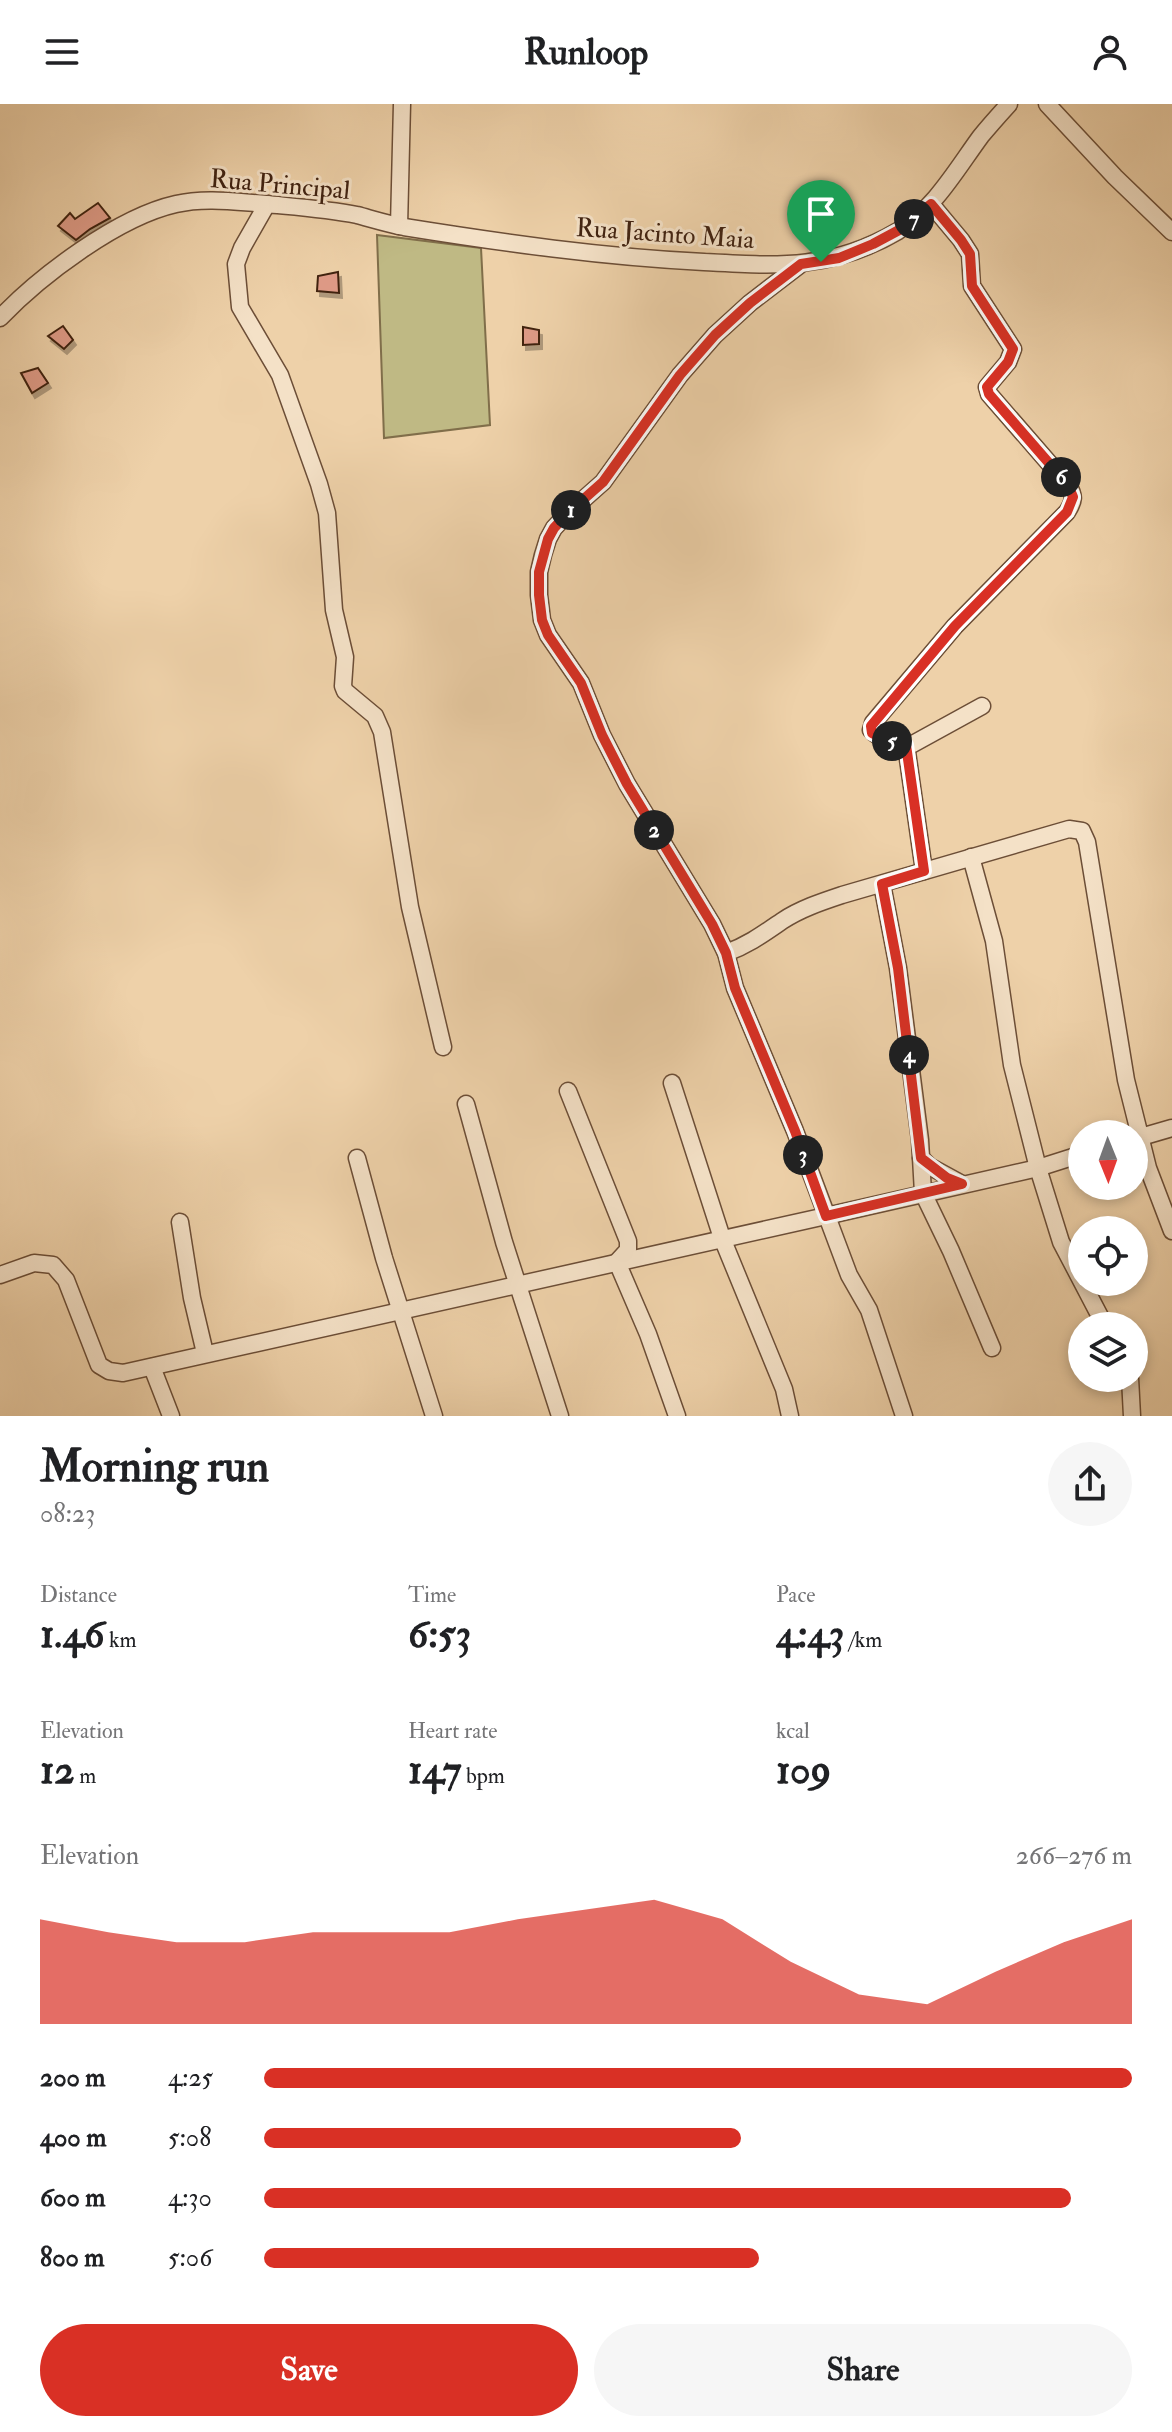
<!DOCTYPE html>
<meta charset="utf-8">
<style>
:root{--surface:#fff;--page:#f6f6f6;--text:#202124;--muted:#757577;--accent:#d93025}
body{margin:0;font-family:"IM FELL Double Pica",serif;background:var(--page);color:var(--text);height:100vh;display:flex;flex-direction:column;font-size:30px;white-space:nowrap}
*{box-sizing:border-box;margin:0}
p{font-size:26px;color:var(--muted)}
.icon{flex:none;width:44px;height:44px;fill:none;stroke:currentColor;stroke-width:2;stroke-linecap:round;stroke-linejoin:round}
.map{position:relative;height:1312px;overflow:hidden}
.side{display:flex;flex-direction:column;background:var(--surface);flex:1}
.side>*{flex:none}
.needle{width:52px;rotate:179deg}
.controls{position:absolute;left:1068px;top:1016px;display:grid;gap:16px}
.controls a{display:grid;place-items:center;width:80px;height:80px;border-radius:50%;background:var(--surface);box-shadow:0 4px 12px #0003;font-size:40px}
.pin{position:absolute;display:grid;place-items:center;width:68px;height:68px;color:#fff;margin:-82px -34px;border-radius:50% 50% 50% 0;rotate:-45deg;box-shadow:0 0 8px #0007}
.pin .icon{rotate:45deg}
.km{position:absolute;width:40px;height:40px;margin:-20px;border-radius:50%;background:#222;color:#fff;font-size:22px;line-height:40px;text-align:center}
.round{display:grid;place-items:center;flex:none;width:84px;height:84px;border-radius:42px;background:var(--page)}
.summary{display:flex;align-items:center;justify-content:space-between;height:136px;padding:0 40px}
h1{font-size:44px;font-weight:700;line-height:60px}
.figures{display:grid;grid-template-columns:repeat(3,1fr);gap:12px;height:136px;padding:8px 40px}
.figures div{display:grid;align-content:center}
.figures b{font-size:40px;font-weight:700}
.figures small{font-size:22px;font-weight:400}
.figures p{font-size:22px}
.chart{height:224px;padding:16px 40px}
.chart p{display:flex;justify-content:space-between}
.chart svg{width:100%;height:144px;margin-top:8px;fill:var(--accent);opacity:.7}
.action{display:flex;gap:16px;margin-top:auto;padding:16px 40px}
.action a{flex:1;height:92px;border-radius:48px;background:var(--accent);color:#fff;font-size:32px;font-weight:700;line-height:92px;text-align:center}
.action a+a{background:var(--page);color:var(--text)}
ul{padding:0 40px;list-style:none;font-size:26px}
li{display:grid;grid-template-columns:128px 96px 1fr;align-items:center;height:60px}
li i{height:20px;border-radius:10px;background:var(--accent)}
header{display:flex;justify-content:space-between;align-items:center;height:104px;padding:0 40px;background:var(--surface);font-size:36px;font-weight:700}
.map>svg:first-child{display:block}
</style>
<header><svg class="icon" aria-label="menu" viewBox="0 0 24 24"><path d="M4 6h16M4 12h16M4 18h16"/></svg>Runloop<svg class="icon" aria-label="person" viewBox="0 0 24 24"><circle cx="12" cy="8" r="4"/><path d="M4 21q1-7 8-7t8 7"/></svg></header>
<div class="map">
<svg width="1172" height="1312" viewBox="0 0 1172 1312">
<defs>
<filter id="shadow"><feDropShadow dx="3" dy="5" stdDeviation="0" flood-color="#0004"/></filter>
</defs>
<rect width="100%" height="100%" fill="#eed1a9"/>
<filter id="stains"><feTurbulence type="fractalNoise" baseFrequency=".0025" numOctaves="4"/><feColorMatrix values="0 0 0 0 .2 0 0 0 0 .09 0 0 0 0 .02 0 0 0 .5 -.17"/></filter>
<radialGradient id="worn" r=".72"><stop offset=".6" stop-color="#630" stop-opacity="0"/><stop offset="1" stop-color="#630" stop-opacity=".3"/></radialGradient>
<path fill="#bfb984" stroke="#806e4a" stroke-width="2" d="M377,131L481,144L490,321L384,334Z"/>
<g fill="#df9b87" stroke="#402211" stroke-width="2" filter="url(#shadow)">
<path d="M98,99L110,114L90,125L76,136L58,122L70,109L75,115Z"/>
<path d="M338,168L339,189L317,187L318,172Z"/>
<path d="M63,222L73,236L64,245L48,232Z"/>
<path d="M523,223L539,226V240L523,241Z"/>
<path d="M38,264L48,279L32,289L21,269Z"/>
</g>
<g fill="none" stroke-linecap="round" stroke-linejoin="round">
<defs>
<g id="minor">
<path d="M1047,0L1115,73L1172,128"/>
<path d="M267,100L242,144L236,160L240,203L280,271L319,380L327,409L334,506L345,553L343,582L345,587L375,612L382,628L410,803L443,943"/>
<path d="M931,100L961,136L970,150L972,182L1013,245L1008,258L987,283L989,290L1068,381C1075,392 1074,397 1067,408L955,522L873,619L871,626C878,635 899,641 911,641L982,602"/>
<path d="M399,122L402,0"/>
<path d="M801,160L750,199L715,231L680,271L603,378L568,409L554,424L548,435L543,451L539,468V491L542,516L548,531L581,579L602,631L627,680L712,820L726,849L735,884L795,1027L849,1171L869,1206L904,1312"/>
<path d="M0,214C40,172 118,113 176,100C205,93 237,98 266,100C297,103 327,105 357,111C372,115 388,120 404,123C504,139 603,153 704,158C778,162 832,166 898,127C935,104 956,66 981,32C990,21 999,11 1009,0"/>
<path d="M906,641L924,767"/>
<path d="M971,753L994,837L1012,961L1038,1064L1061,1138L1105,1222"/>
<path d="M882,780L898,864L920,1036L923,1089L951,1147L992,1244"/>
<path d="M726,849C748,841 763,830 782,817C800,805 821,798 842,791L1069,725L1082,727L1087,738L1126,976L1148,1064L1172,1127"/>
<path d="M672,979L722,1134L784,1285L790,1312"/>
<path d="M568,987L628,1137V1146L617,1158L648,1230L677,1312"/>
<path d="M466,1000L504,1138L560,1312"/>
<path d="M1134,1035L1172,1024"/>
<path d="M357,1054L384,1154L434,1312"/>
<path d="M921,1054L929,1062L962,1080"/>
<path d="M180,1118L192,1194L205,1249"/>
<path d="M0,1171L34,1159L53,1161L66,1176L99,1261L109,1267L123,1269L826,1112L1038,1064L1082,1050"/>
<path d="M152,1263L171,1312"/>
<path d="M1130,1274L1132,1312"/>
</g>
</defs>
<use href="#minor" stroke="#6c4e37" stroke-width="19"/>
<use href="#minor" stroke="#f4e1c7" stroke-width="16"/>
</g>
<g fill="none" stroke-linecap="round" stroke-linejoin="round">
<defs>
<path id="route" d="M931,100L961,136L970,150L972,182L1013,245L1008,258L987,283L989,290L1068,381L1073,393L1067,408L955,522L871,622L872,629L876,631L906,641L924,767L882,780L898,864L921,1054L947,1074L962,1080L826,1112L795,1027L735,884L726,849L712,820L627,680L602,631L581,579L548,531L542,516L539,491V468L548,435L554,424L568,409L603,378L680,271L715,231L750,199L801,160L839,154L873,140L901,125Z"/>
</defs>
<use href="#route" stroke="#fff" stroke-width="16"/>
<use href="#route" stroke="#d93025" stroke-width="10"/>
</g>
<g text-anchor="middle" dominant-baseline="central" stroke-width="6" stroke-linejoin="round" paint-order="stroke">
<g font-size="26" fill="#402211" stroke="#f4e1c7">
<text transform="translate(280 81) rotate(5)">Rua Principal</text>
<text transform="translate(665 130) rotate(4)">Rua Jacinto Maia</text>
</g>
</g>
<rect width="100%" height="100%" filter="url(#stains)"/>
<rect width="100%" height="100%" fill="url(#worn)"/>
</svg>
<div class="controls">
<a><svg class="needle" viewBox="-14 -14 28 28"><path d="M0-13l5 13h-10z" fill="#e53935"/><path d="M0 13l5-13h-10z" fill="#757577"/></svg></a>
<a><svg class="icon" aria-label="locate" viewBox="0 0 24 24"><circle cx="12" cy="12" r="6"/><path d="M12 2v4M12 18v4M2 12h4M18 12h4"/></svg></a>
<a><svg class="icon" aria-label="layers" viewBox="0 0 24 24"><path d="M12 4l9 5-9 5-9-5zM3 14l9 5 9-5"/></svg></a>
</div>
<div class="pin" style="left:821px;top:158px;background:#1e9e55"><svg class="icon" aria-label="arrive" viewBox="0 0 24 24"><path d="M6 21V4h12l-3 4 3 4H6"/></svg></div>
<b class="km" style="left:571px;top:406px">1</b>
<b class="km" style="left:654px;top:726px">2</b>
<b class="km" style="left:803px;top:1051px">3</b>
<b class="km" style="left:909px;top:951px">4</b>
<b class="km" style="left:892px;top:637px">5</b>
<b class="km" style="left:1061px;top:373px">6</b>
<b class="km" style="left:914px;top:115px">7</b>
</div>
<section class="side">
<div class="summary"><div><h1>Morning run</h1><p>08:23</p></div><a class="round"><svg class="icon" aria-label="share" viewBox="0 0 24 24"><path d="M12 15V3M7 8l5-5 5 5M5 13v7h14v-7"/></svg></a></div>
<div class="figures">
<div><p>Distance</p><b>1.46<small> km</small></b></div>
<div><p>Time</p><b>6:53</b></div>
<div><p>Pace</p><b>4:43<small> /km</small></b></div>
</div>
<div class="figures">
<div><p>Elevation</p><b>12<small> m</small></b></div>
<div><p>Heart rate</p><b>147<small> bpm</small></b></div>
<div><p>kcal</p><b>109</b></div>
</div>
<div class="chart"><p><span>Elevation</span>266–276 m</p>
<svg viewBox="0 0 160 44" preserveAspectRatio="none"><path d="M0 44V12L10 16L20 19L30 19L40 16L50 16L60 16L70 12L80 9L90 6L100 12L110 25L120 35L130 38L140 28L150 19L160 12V44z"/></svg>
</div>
<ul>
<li><b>200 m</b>4:25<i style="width:100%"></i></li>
<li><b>400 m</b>5:08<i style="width:55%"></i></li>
<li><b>600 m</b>4:30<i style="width:93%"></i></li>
<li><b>800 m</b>5:06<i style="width:57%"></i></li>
</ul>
<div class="action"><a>Save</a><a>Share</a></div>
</section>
